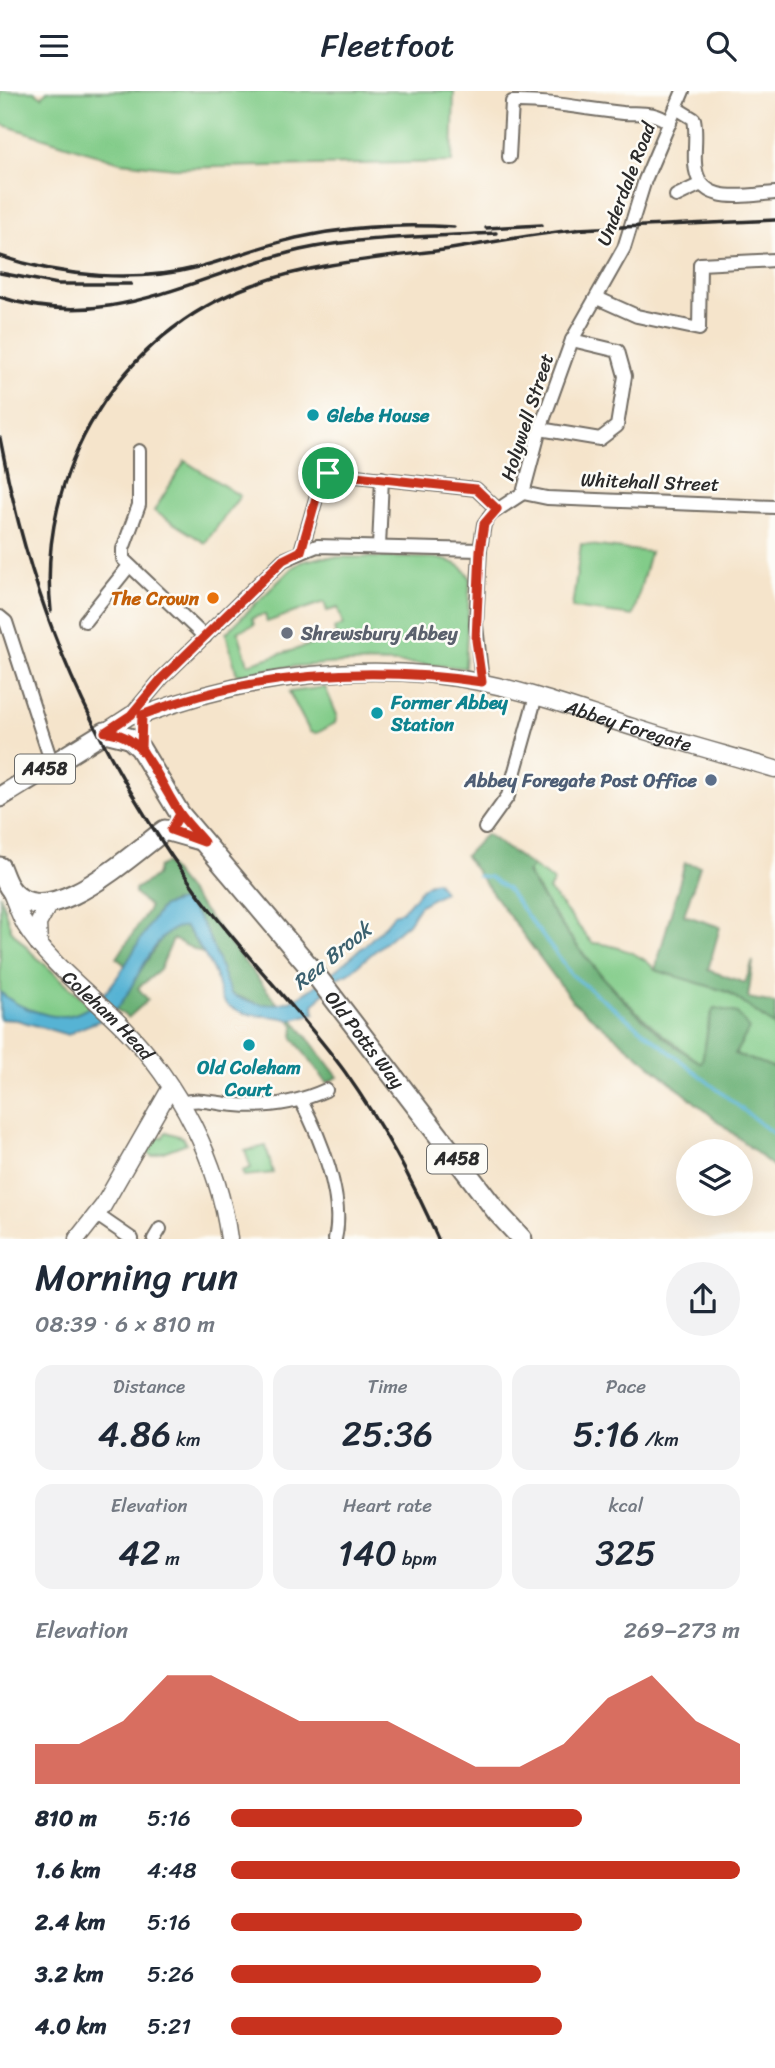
<!DOCTYPE html>
<meta charset="utf-8">
<style>
:root{--surface:#fff;--page:#f2f2f3;--text:#1f2937;--muted:#747a83;--accent:#c8321e}
body{margin:0;font-family:Sriracha,sans-serif;background:var(--page);color:var(--text);height:100vh;display:flex;flex-direction:column;font-size:26px;white-space:nowrap}
*{box-sizing:border-box;margin:0}
p{font-size:23px;color:var(--muted)}
.icon{flex:none;width:38px;height:38px;fill:none;stroke:currentColor;stroke-width:2;stroke-linecap:round;stroke-linejoin:round}
.map{position:relative;height:1148px;overflow:hidden}
.sheet{display:flex;flex-direction:column;background:var(--surface);flex:1}
.sheet>*{flex:none}
.controls{position:absolute;left:676px;top:1048px;display:grid;gap:14px}
.controls a{display:grid;place-items:center;width:77px;height:77px;border-radius:50%;background:var(--surface);box-shadow:0 7px 28px #0002;font-size:35px}
.pin{position:absolute;display:grid;place-items:center;width:60px;height:60px;color:#fff;margin:-30px;border:4px solid #fff;border-radius:50%;box-shadow:0 2px 7px #0007}
.round{display:grid;place-items:center;flex:none;width:74px;height:74px;border-radius:37px;background:var(--page)}
.head{display:flex;align-items:center;justify-content:space-between;height:119px;padding:0 35px}
h1{font-size:38px;font-weight:600;line-height:52px}
.metrics{display:grid;grid-template-columns:repeat(3,1fr);gap:10px;height:119px;padding:7px 35px}
.metrics div{display:grid;align-content:center;border-radius:18px;background:var(--page);text-align:center}
.metrics b{font-size:35px;font-weight:600}
.metrics small{font-size:19px;font-weight:400}
.metrics p{font-size:19px}
.chart{height:196px;padding:14px 35px}
.chart p{display:flex;justify-content:space-between}
.chart svg{width:100%;height:126px;margin-top:7px;fill:var(--accent);opacity:.7}
ul{padding:0 35px;list-style:none;font-size:23px}
li{display:grid;grid-template-columns:112px 84px 1fr;align-items:center;height:52px}
li i{height:18px;border-radius:9px;background:var(--accent)}
header{display:flex;justify-content:space-between;align-items:center;height:91px;padding:0 35px;background:var(--surface);font-size:32px;font-weight:600}
.map>svg:first-child{display:block}
</style>
<header><svg class="icon" aria-label="menu" viewBox="0 0 24 24"><path d="M4 6h16M4 12h16M4 18h16"/></svg>Fleetfoot<svg class="icon" aria-label="search" viewBox="0 0 24 24"><circle cx="10" cy="10" r="6"/><path d="M15 15l6 6"/></svg></header>
<div class="map">
<svg width="775" height="1148" viewBox="0 0 775 1148">
<rect width="100%" height="100%" fill="#fdfcf7"/>
<filter id="ink" filterUnits="userSpaceOnUse"><feTurbulence type="fractalNoise" baseFrequency=".0143" numOctaves="2"/><feDisplacementMap in="SourceGraphic" scale="14" xChannelSelector="R" yChannelSelector="G"/><feConvolveMatrix kernelMatrix="1 2 1 2 8 2 1 2 1" color-interpolation-filters="sRGB"/></filter>
<filter id="wash" filterUnits="userSpaceOnUse"><feTurbulence type="fractalNoise" baseFrequency=".00686" numOctaves="4" result="noise"/><feDisplacementMap in="SourceGraphic" scale="28" xChannelSelector="R" yChannelSelector="G"/><feGaussianBlur stdDeviation="1.57" result="paint"/><feColorMatrix in="noise" values="0 0 0 0 0 0 0 0 0 0 0 0 0 0 0 0 0 1.4 0 .05"/><feComposite in="paint" operator="in"/></filter>
<g filter="url(#wash)">
<rect width="100%" height="100%" fill="#f5e4cb"/>
<g fill="#82cc89" stroke="#567c5a" stroke-width="2" fill-rule="evenodd">
<path d="M0,0H34L42,6L47,0H454L452,71L175,77L120,71L0,33Z"/>
<path d="M185,370L240,405L205,452L154,420Z"/>
<path d="M581,453L650,461L633,525L572,517Z"/>
<path d="M322,466L434,467C448,469 464,473 470,487L465,577C387,568 314,569 237,584L226,542L292,477L301,471ZM324,511L327,520L338,517L343,534L334,537L336,546L248,573L238,540L254,534L252,527L265,523L267,531Z"/>
<path d="M325,596L337,624L335,632L317,642L310,641L289,601Z"/>
<path d="M532,775L554,790L549,799L592,852C612,853 644,863 655,879L728,901L775,935V977L735,963L737,922L715,917C704,934 708,953 701,972C630,925 571,855 527,781Z"/>
<path d="M0,803L11,839L32,862L91,915L89,917C61,936 23,921 0,901Z"/>
<path d="M166,1041L182,1046L187,1052L152,1065L147,1061L155,1046L162,1047Z"/>
<path d="M266,1055L273,1082L244,1085L242,1080L251,1077L245,1060Z"/>
</g>
<g fill="#69b075" stroke="#4a6e50" stroke-width="2">
<path d="M486,743L532,775L527,782C568,851 632,931 701,972C708,952 705,935 714,917L737,922L749,938L735,963L775,977V1077L573,911L465,765Z"/>
<path d="M166,772L277,912L264,915L231,903L201,834L173,811L159,819L126,875L117,867L150,816L135,803V798L156,785L158,776Z"/>
<path d="M685,772L700,775L684,824L720,836L708,879L745,892L753,870L748,907L775,912V935L728,901L655,879Z"/>
<path d="M178,835L186,836L204,863L173,848L160,879L138,897L148,909L128,927L116,918L166,840Z"/>
<path d="M293,928L338,986L327,992L293,947L294,934L290,929Z"/>
</g>
<path fill="#56b3d4" stroke="#406f80" stroke-width="2" d="M437,790L444,801L420,814L408,832L349,882L337,887L313,914L315,922L290,929C275,923 257,927 241,921C217,913 221,902 215,884C208,867 196,851 186,836C158,832 137,891 122,911C104,935 88,930 68,944L17,929L0,928V901C15,914 29,919 48,924C108,937 132,850 163,815L180,810C207,822 219,877 231,903C250,913 269,917 289,910C311,903 381,843 394,823C413,819 416,793 437,790Z"/>
<g fill="none" stroke-linecap="round" stroke-linejoin="round">
<path stroke="#56b3d4" stroke-width="3.5" d="M478,785L489,786L507,798L572,884L775,1044"/>
</g>
</g>
<g filter="url(#ink)">
<g fill="none" stroke-linecap="round" stroke-linejoin="round">
<defs>
<g id="minor">
<path d="M676,17L694,28C697,43 694,57 695,72C697,116 745,104 775,102"/>
<path d="M509,66L512,11C550,10 585,18 623,22C642,23 654,20 670,32"/>
<path d="M676,105L701,93"/>
<path d="M597,207L637,225L699,238L700,173L775,169"/>
<path d="M540,338L600,348L617,335L625,285L618,260L572,249"/>
<path d="M139,360V414L123,458V468L205,546"/>
<path d="M523,402L547,407L775,416"/>
<path d="M379,456L382,387"/>
<path d="M301,460L322,387L328,382L476,398L497,418"/>
<path d="M0,526L6,531L52,673"/>
<path d="M85,530L129,475"/>
<path d="M482,591L476,534L480,459L484,433L491,423L523,402L540,338L572,249L624,157L645,89L683,0"/>
<path d="M131,624L162,587L283,469L317,455L480,459"/>
<path d="M485,737L508,705L536,605"/>
<path d="M301,1010C320,1045 345,1107 335,1148"/>
<path d="M181,1012C201,1006 216,1013 236,1014C268,1017 297,1012 326,999"/>
<path d="M97,1124L132,1148"/>
<path d="M154,1148L160,1138"/>
</g>
<g id="tertiary">
<path id="s1" d="M105,641L131,624H143C247,584 374,568 484,592C538,603 589,623 642,639C686,653 731,665 775,678"/>
<path id="s2" d="M10,799C15,811 19,823 25,834C49,873 92,904 124,937C178,992 219,1070 229,1148"/>
<path d="M39,854L38,833L49,813"/>
<path d="M77,1148L103,1115L170,998"/>
</g>
<g id="primary">
<path id="s3" d="M0,706L105,641L129,647L140,657L180,723L312,879L497,1121L522,1148"/>
<path d="M0,776C3,783 5,790 9,796C43,849 135,760 165,739L200,749"/>
</g>
</defs>
<use href="#minor" stroke="#726c63" stroke-width="16"/>
<use href="#tertiary" stroke="#726c63" stroke-width="19"/>
<use href="#primary" stroke="#726c63" stroke-width="23"/>
<use href="#minor" stroke="#fff" stroke-width="12"/>
<use href="#tertiary" stroke="#fff" stroke-width="16"/>
<use href="#primary" stroke="#fff" stroke-width="19"/>
<g stroke="#2b2b2b" stroke-width="3.5">
<path d="M486,137L542,134"/>
<path d="M577,138L775,129"/>
<path d="M0,165C62,186 136,192 199,176C233,167 266,153 301,146C351,135 404,133 454,136"/>
<path d="M0,182L58,193H131"/>
<path d="M0,206C112,243 195,183 300,159C364,145 431,146 496,142"/>
<path d="M0,347C31,518 94,660 196,800C242,863 299,918 345,981C381,1032 413,1090 438,1148"/>
<path d="M51,520C36,381 120,241 253,194C317,171 384,167 451,158C496,151 541,141 587,138"/>
</g>
</g>
</g>
<g fill="none" stroke-linecap="round" stroke-linejoin="round" filter="url(#ink)">
<defs>
<path id="route" d="M328,382L322,387L301,460L283,469L162,587L131,624L105,641C146,642 159,692 179,721C186,732 196,741 204,751L171,739L180,723L141,657L142,624C249,582 369,574 482,591L476,549L480,459L484,433L497,418L476,398L328,382"/>
</defs>
<use href="#route" stroke="#fff" stroke-width="14"/>
<use href="#route" stroke="#c8321e" stroke-width="9"/>
</g>
<g fill="#0f9aa8" stroke="#fdfcf7" stroke-width="2.5">
<circle cx="313" cy="324" r="7"/>
<circle cx="377" cy="622" r="7"/>
<circle cx="249" cy="954" r="7"/>
</g>
<circle fill="#e8710a" stroke="#fdfcf7" stroke-width="2.5" cx="213" cy="507" r="7"/>
<circle fill="#6b7280" stroke="#fdfcf7" stroke-width="2.5" cx="287" cy="542" r="7"/>
<circle fill="#5c6f8a" stroke="#fdfcf7" stroke-width="2.5" cx="711" cy="689" r="7"/>
<g text-anchor="middle" dominant-baseline="central" stroke-width="5" stroke-linejoin="round" paint-order="stroke">
<g fill="#fdfcf7" stroke="#6a6a68" stroke-width="2">
<rect x="15" y="663.5" width="60" height="29" rx="5"/>
<rect x="427" y="1053.5" width="60" height="29" rx="5"/>
</g>
<g font-size="18" font-weight="bold" fill="#2b2b2b">
<text x="45" y="678">A458</text>
<text x="457" y="1068">A458</text>
</g>
<g font-size="19" fill="#2b2b2b" stroke="#fdfcf7">
<text transform="translate(626 93) rotate(-69)">Underdale Road</text>
<text transform="translate(527 326) rotate(-72)">Holywell Street</text>
<text transform="translate(650 391) rotate(2)">Whitehall Street</text>
<text stroke="none"><textPath href="#s1" startOffset="541">Abbey Foregate</textPath></text>
<text stroke="none"><textPath href="#s2" startOffset="161">Coleham Head</textPath></text>
<text stroke="none"><textPath href="#s3" startOffset="532">Old Potts Way</textPath></text>
</g>
<g font-size="19" font-weight="bold" fill="#0d838f" stroke="#fdfcf7" text-anchor="start">
<text x="327" y="324">Glebe House</text>
<text x="391" y="611">Former Abbey<tspan x="391" dy="22">Station</tspan></text>
<text x="249" y="976" text-anchor="middle">Old Coleham<tspan x="249" dy="22">Court</tspan></text>
</g>
<g font-size="19" font-weight="bold" fill="#c56008" stroke="#fdfcf7" text-anchor="end">
<text x="199" y="507">The Crown</text>
</g>
<g font-size="19" font-weight="bold" fill="#5b616d" stroke="#fdfcf7" text-anchor="start">
<text x="301" y="542">Shrewsbury Abbey</text>
</g>
<g font-size="19" font-weight="bold" fill="#4e5e75" stroke="#fdfcf7" text-anchor="end">
<text x="697" y="689">Abbey Foregate Post Office</text>
</g>
<g font-size="21" font-style="italic" fill="#3c616f" stroke="#fdfcf7">
<text transform="translate(332 865) rotate(-39)">Rea Brook</text>
</g>
</g>
</svg>
<div class="controls">
<a><svg class="icon" aria-label="layers" viewBox="0 0 24 24"><path d="M12 4l9 5-9 5-9-5zM3 14l9 5 9-5"/></svg></a>
</div>
<div class="pin" style="left:328px;top:382px;background:#1e9e55"><svg class="icon" aria-label="arrive" viewBox="0 0 24 24"><path d="M6 21V4h12l-3 4 3 4H6"/></svg></div>
</div>
<section class="sheet">
<div class="head"><div><h1>Morning run</h1><p>08:39 · 6 × 810 m</p></div><a class="round"><svg class="icon" aria-label="share" viewBox="0 0 24 24"><path d="M12 15V3M7 8l5-5 5 5M5 13v7h14v-7"/></svg></a></div>
<div class="metrics">
<div><p>Distance</p><b>4.86<small> km</small></b></div>
<div><p>Time</p><b>25:36</b></div>
<div><p>Pace</p><b>5:16<small> /km</small></b></div>
</div>
<div class="metrics">
<div><p>Elevation</p><b>42<small> m</small></b></div>
<div><p>Heart rate</p><b>140<small> bpm</small></b></div>
<div><p>kcal</p><b>325</b></div>
</div>
<div class="chart"><p><span>Elevation</span>269–273 m</p>
<svg viewBox="0 0 160 44" preserveAspectRatio="none"><path d="M0 44V30L10 30L20 22L30 6L40 6L50 14L60 22L70 22L80 22L90 30L100 38L110 38L120 30L130 14L140 6L150 22L160 30V44z"/></svg>
</div>
<ul>
<li><b>810 m</b>5:16<i style="width:69%"></i></li>
<li><b>1.6 km</b>4:48<i style="width:100%"></i></li>
<li><b>2.4 km</b>5:16<i style="width:69%"></i></li>
<li><b>3.2 km</b>5:26<i style="width:61%"></i></li>
<li><b>4.0 km</b>5:21<i style="width:65%"></i></li>
</ul>
</section>
